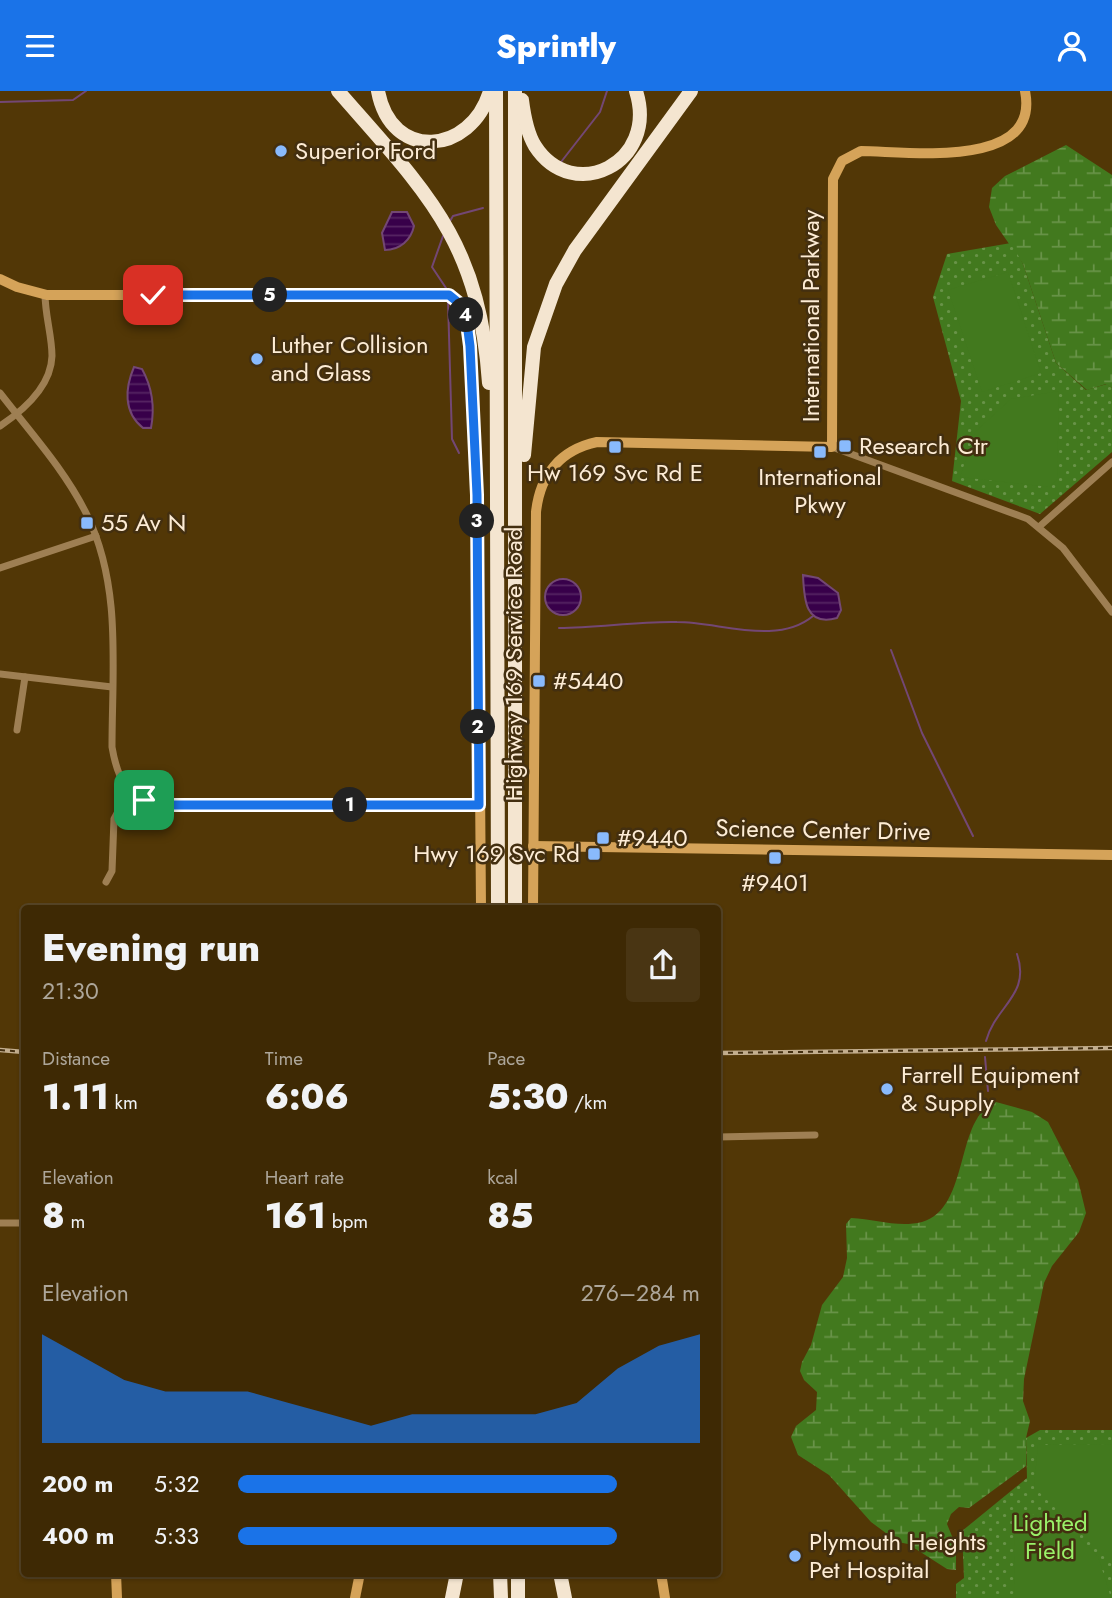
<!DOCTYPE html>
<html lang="en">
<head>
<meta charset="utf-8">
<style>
	:root { --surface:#3e2904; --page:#493513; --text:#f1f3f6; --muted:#ada69a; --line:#574526; --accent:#1a73e8 }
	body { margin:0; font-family:Jost,sans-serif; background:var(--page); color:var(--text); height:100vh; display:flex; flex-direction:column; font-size:26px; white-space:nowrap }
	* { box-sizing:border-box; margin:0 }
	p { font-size:23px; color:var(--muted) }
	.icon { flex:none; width:38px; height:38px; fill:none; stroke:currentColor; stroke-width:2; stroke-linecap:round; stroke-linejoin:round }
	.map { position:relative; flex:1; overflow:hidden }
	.side { position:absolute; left:21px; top:814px; width:700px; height:672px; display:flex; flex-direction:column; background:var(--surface); border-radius:7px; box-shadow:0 2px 5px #0004,0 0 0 2px var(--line) }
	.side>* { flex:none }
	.pin { position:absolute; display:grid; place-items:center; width:60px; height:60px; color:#fff; margin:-30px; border-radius:14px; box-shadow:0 4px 10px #0006 }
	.km { position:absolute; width:35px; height:35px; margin:-18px; border-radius:50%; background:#222; color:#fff; font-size:19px; line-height:35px; text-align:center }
	.round { display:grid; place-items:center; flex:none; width:74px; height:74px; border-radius:7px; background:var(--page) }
	.overview { display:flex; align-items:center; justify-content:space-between; height:119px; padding:0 21px }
	h1 { font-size:38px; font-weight:800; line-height:52px }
	.figures { display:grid; grid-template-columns:repeat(3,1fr); gap:10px; height:119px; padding:7px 21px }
	.figures div { display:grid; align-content:center }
	.figures b { font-size:35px; font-weight:800 }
	.figures small { font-size:19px; font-weight:400 }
	.figures p { font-size:19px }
	.chart { height:196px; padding:14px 21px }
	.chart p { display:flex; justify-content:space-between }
	.chart svg { width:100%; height:126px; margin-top:7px; fill:var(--accent); opacity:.7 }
	ul { padding:0 21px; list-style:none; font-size:23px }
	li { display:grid; grid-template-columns:112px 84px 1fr; align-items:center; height:52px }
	li i { height:18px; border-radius:9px; background:var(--accent) }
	header { display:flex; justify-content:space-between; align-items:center; height:91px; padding:0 21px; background:var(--accent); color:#fff; font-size:32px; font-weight:800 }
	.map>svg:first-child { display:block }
</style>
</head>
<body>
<header><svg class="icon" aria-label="menu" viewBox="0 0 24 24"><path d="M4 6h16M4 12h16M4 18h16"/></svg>Sprintly<svg class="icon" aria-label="person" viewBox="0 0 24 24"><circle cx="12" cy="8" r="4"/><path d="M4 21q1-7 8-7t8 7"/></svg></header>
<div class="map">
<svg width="1112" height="1507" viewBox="0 0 1112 1507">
	<defs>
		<pattern id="wetland-marsh" width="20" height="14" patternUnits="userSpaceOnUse" patternTransform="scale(1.75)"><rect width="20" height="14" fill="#42791e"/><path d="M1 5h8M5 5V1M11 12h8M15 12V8" fill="none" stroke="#689348"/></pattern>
		<pattern id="park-dots" width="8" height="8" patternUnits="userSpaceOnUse" patternTransform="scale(1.75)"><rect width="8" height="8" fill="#42791e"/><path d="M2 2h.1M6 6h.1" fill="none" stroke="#689348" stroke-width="1.8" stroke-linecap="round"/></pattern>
		<pattern id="water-rules" width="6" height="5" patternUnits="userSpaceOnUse" patternTransform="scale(1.75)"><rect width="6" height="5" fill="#38004a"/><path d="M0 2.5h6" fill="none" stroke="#562563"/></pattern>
	</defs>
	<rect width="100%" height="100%" fill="#523706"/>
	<!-- wetland -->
	<g fill="url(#wetland-marsh)">
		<path d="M1066 54 1112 84V297L1106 293 1087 299 1056 272 1023 173 996 134 989 116 992 97 1005 85Z"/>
		<path d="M996 1011 1032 1021 1048 1031 1078 1089 1086 1122 1079 1141 1052 1175 1044 1192 1024 1288 1023 1310 1030 1330 1026 1347V1375L969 1417 959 1416 951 1423 947 1433 956 1455V1479L947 1478 908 1453 898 1451 871 1431 829 1384 798 1364 791 1346 796 1335 816 1319 817 1301 804 1289 800 1280 802 1271 811 1254 822 1214 843 1186 847 1167 846 1133 851 1127C875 1128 898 1137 922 1131 971 1117 954 1026 996 1011Z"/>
	</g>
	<!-- park -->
	<g fill="url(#park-dots)">
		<path d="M1011 152 1023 173 1056 272 1086 299 1107 293 1112 297V361L1040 423 952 390 961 310 933 206 947 163Z"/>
		<path d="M1040 1339H1112V1507H956V1493L964 1487 962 1440 1027 1387 1026 1347Z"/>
	</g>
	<!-- pitch -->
	<g fill="#42791e">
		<path d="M1008 181 1041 282 982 301 948 199Z"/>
		<path d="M1059 300 1057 388 1050 396 960 386 975 341 1011 308Z"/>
		<path d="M1112 1353V1473L1034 1396 1038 1354Z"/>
		<path d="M1015 1419 1058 1429 1098 1465 1111 1507H1014Z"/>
	</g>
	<!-- water -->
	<g fill="url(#water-rules)" stroke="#734774" stroke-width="2">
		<path d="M392 121H407L414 135C411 149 400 159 385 159L382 142Z"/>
		<path d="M134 276 142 278C152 296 155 316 151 337H143C123 321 125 297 134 276Z"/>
		<path d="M803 484 818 487 838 502 841 519 837 527C805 536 804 508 803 484Z"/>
		<circle cx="563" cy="506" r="18"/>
	</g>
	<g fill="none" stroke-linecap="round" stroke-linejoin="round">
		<!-- stream -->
		<g stroke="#734774" stroke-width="2">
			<path d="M0 11 73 9 86 0"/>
			<path d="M561 71 600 21 607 0"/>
			<path d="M450 130 453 125 483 117"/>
			<path d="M443 145 432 176 446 197"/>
			<path d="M448 210 452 348 459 362"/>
			<path d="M559 537C598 537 638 530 677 531 720 531 777 555 813 525"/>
			<path d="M891 559 922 642 973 745"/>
			<path d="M986 950C996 914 1031 904 1017 863"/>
			<path d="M985 966 988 1000"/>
		</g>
		<!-- street -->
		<g stroke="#9e7f53" stroke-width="7">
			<path d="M0 302C30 341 65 379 87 424 122 496 112 578 112 656 118 691 126 703 161 714H479"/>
			<path d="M0 335C24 319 51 296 52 265 52 245 45 224 45 203"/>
			<path d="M832 356 1028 428 1063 457 1112 521"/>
			<path d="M1040 435 1112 371"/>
			<path d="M0 477 96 445"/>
			<path d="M0 583 112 596"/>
			<path d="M17 639 25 586"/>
			<path d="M106 791 112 780 114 728 129 700"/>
			<path d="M718 1046 815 1044"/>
			<path d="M0 1132H24"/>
		</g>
		<!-- secondary -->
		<g stroke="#d5a359" stroke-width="10">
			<path d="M0 188 17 196 47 204H449L465 217 473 301 478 442 481 817"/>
			<path d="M533 755 1112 764"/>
			<path d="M533 817 536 421C540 384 560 359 597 351L832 356 833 88 842 70 861 60C906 60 1041 80 1025 0"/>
			<path d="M116 1482 117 1507"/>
			<path d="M661 1482 665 1507"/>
			<path d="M355 1507 360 1482"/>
		</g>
		<!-- highway -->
		<g stroke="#f4e5d0" stroke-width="14">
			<path d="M338 0C427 102 479 149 489 292"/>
			<path d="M378 0C391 71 471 64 490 0"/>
			<path d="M496 0 498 817"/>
			<path d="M515 0V817"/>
			<path d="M522 9C524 25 527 42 535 55 573 114 659 72 636 0"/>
			<path d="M524 364 534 256 556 193 575 159 691 0"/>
			<path d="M500 1482 501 1507"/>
			<path d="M518 1482V1507"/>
			<path d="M560 1482 565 1507"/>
			<path d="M452 1507 457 1482"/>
		</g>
		<defs>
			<g id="rail">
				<path d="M0 959 24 961"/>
				<path d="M718 962 1112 957"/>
			</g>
		</defs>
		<!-- rail casing -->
		<use href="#rail" stroke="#c3ae8e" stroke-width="4.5"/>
		<!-- rail -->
		<use href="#rail" stroke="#432f10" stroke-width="2" stroke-dasharray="5" stroke-linecap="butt"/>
	</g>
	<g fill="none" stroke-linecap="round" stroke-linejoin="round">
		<defs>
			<path id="route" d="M144 709 161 714H479L477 404 470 255 465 217 449 204H153"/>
		</defs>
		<!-- route casing -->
		<use href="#route" stroke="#fff" stroke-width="14"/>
		<!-- route -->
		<use href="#route" stroke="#1a73e8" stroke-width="9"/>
	</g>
	<!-- markers -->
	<g fill="#89bafc" stroke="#432f10" stroke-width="2.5">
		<circle cx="281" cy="60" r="7"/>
		<circle cx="257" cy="268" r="7"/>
		<rect x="838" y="348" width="14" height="14" rx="3.5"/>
		<rect x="608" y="349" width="14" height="14" rx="3.5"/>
		<rect x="813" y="354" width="14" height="14" rx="3.5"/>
		<rect x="80" y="425" width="14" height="14" rx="3.5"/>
		<rect x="532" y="583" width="14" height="14" rx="3.5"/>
		<rect x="596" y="740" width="14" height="14" rx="3.5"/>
		<rect x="587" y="756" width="14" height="14" rx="3.5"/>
		<rect x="768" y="760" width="14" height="14" rx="3.5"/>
		<circle cx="887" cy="998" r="7"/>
		<circle cx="795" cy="1465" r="7"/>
	</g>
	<g text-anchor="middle" stroke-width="5" stroke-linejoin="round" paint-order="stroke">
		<!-- poi labels -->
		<g font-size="24" fill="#fdecd5" stroke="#432f10" text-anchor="start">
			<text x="295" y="68">Superior Ford</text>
			<text x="271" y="262">Luther Collision<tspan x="271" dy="28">and Glass</tspan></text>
			<text x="859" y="363">Research Ctr</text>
			<text x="615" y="390" text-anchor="middle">Hw 169 Svc Rd E</text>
			<text x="820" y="394" text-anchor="middle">International<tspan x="820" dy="28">Pkwy</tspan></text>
			<text x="101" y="440">55 Av N</text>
			<text x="553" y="598">#5440</text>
			<text x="617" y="755">#9440</text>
			<text x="580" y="771" text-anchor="end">Hwy 169 Svc Rd</text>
			<text x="775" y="800" text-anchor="middle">#9401</text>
			<text x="901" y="992">Farrell Equipment<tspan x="901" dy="28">&amp; Supply</tspan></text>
			<text x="809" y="1459">Plymouth Heights<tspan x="809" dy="28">Pet Hospital</tspan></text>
		</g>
		<!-- street labels -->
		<g font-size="24" fill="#fdecd5" stroke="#432f10">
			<text transform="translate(811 225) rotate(-90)" y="8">International Parkway</text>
			<text transform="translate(514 573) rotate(-90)" y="8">Highway 169 Service Road</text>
			<text transform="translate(823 739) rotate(1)" y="8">Science Center Drive</text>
		</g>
		<!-- park labels -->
		<g font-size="24" fill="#9af169" stroke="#432f10">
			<text x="1050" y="1440">Lighted<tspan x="1050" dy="28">Field</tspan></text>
		</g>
	</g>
</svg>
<div class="pin" style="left:144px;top:709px;background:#1e9e55"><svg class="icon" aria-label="arrive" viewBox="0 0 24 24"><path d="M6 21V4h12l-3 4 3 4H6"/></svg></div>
<div class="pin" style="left:153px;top:204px;background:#d93025"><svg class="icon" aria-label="check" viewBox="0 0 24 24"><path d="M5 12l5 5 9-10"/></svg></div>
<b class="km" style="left:350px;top:714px">1</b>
<b class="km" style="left:478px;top:636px">2</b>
<b class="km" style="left:477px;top:430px">3</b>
<b class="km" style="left:466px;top:224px">4</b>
<b class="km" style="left:270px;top:204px">5</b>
<section class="side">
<div class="overview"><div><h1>Evening run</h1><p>21:30</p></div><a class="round"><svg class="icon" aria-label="share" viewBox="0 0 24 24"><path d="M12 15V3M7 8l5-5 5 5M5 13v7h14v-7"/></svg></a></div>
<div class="figures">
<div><p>Distance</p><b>1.11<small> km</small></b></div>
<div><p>Time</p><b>6:06</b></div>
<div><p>Pace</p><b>5:30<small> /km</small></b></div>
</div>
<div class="figures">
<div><p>Elevation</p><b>8<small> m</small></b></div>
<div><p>Heart rate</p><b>161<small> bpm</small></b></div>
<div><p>kcal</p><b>85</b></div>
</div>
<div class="chart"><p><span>Elevation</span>276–284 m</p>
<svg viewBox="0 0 160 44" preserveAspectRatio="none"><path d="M0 44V6L10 14L20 22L30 26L40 26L50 26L60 30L70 34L80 38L90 34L100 34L110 34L120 34L130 30L140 18L150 10L160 6V44z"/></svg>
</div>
<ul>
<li><b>200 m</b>5:32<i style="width:82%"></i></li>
<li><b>400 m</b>5:33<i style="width:82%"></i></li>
</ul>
</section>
</div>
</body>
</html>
